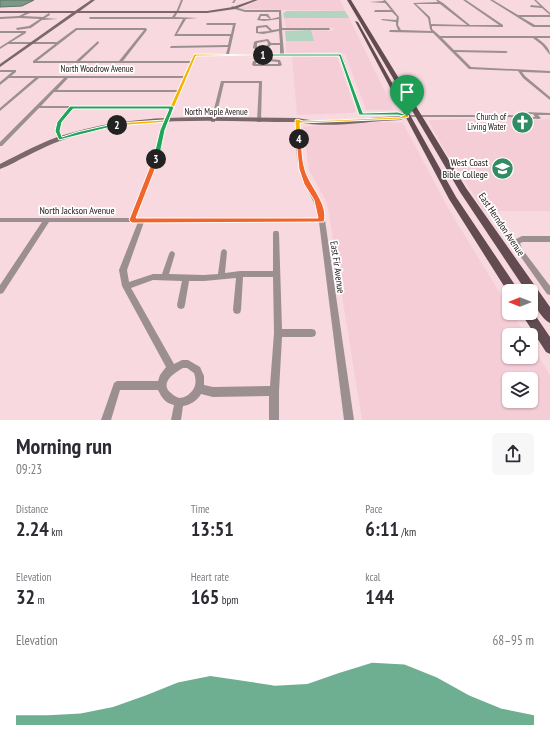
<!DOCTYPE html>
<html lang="en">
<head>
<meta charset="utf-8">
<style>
	:root { --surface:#fff; --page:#f7f7f7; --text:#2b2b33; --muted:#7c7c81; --accent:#318c63 }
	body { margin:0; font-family:"PT Sans Narrow",sans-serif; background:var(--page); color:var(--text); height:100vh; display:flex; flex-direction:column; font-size:15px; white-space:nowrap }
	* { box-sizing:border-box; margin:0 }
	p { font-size:13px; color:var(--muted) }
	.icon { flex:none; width:22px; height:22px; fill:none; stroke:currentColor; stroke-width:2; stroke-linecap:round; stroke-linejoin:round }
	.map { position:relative; height:420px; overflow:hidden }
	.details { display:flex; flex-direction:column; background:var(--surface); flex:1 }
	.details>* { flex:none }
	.needle { width:26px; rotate:270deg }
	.fabs { position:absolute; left:502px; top:284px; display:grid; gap:8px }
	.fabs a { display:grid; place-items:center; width:36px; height:36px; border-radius:6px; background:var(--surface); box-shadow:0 1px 3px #0004; font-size:20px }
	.pin { position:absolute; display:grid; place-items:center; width:34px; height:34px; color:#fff; margin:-41px -17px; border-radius:50% 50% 50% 0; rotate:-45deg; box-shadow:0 0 4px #0007 }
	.pin .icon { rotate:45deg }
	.km { position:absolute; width:20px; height:20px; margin:-10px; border-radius:50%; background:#222; color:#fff; font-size:11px; line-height:20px; text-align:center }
	.round { display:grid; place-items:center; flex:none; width:42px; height:42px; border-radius:6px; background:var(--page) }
	.head { display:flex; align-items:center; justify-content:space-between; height:68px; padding:0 16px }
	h1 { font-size:22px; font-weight:700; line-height:30px }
	.metrics { display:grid; grid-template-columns:repeat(3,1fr); gap:6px; height:68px; padding:4px 16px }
	.metrics div { display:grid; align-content:center }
	.metrics b { font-size:20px; font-weight:700 }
	.metrics small { font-size:11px; font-weight:400 }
	.metrics p { font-size:11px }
	.chart { height:112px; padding:8px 16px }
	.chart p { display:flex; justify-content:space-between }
	.chart svg { width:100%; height:72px; margin-top:4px; fill:var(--accent); opacity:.7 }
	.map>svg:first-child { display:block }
</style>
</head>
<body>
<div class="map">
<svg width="550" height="420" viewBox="0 0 550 420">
	<rect width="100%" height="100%" fill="#f8d9df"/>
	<!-- built -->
	<g fill="#f5cdd6" fill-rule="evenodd">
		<path d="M259 0H340L345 11 239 9Z"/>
		<path d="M284 18H349L394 110H366L345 54 338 52 286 53V41H314L311 30 332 31 335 28H286Z"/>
		<path d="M292 56 337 57 356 111 353 113 297 115Z"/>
		<path d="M513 118 538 120 550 119V211H484L444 149 429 122 430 120Z"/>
		<path d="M376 122 403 123 448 208 509 308V313H512L526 335H509V357H531V344L550 375V420H362L328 208 326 201 309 170 303 127ZM509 379H531V401H509Z"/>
	</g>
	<!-- green -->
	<g fill="#b3d4c1">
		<path d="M286 11H345L349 18H284L283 14Z"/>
		<path d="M311 30 314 41H286L285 31Z"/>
	</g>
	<!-- water -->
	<path fill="#7a9a88" stroke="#5f7266" d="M0 0H34L22 6 0 7Z"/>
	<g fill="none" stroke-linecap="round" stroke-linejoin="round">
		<!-- street -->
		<g fill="#9c8f92" fill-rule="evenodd">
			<path d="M181 0H183L179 10 175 17 198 18 186 19 177 34H231L233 25H207L206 24 207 23H236L229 54H280V45H271L267 49H255L253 48 254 42 256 41 268 39 271 43H280L279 31 263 34 256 33V27L257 26 267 25 272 30 279 29V19L264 21 257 20 260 14H268L271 19 279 17V12H245L231 8 232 6 245 10H281L282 28H329L330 29 329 30H282L284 54H340L342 55 363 114V115L359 114 339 56H270V59L280 60 282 65 280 66H254L252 65 253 61 266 59 267 56H196L164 130 161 154 136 218H318C316 201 307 192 302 177 295 159 296 139 295 120L297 119H299L302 156 305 169 308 180 321 205 325 220 354 420H344L319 222H144L127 270 129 282 153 274H162L169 254 170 252 172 251 174 252 175 254 169 274 204 275 218 274 221 252 222 250 224 249 226 250 227 252 225 273 240 271H273V233L274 231H278L279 233 282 329H312L315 330 316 333 315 336 312 337H282L279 391V420H269V396L213 397 201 394C197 401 190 405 183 406L181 420H171L174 405C165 403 162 398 158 390H120L111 420H101L114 383 117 381H158L160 375 166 367 122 286 119 270 138 222H49L3 293 0 294V285L42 222H0V218H130L155 154 160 130 169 108H73C64 118 56 125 63 139L61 140H59C51 126 59 119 69 108H39L2 146H0V142L64 78H39L0 111V108L35 78H9L0 85V82L12 72H0V70H16V72L11 76H184L190 63H33V61L55 44H8L0 49V47L22 33H0V31H26V33L11 42H57L76 28H146L147 30 123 61H191L193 55 195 54H226L228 47 170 48 171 46 228 45 230 36H174L183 19H90L89 18 90 17H172L177 10ZM261 16H266L270 19H260ZM266 27 270 31 258 32V28ZM77 30H144L119 61H80L99 43 98 41 76 61H37ZM267 41 268 44 266 47H257V43ZM268 61 278 62V64H256V63ZM68 78H183L178 90H57ZM54 92H177L171 106H41ZM243 277H273L274 333 270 386 213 387 204 385V376L200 367 188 360H182L174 364 131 288 153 280 182 281 177 305 178 308 181 309 184 308 185 305 189 281H204L236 278 233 310 234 313 237 314 240 313 241 310ZM183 368H187L194 373C197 382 196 389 188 395 185 397 182 398 179 398 176 397 173 395 171 393 159 383 174 373 183 368Z"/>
			<path d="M234 0H236L234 3H232Z"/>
			<path d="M383 0H385L387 2 399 17 398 25 401 30 431 31 430 29 428 18 413 3 438 2 436 0H438L443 3 470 25H499L463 0H466L503 25V27L432 26V29L440 36H550V38H537C542 42 550 47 550 55L542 45 533 38H442L454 50 506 51 508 52 506 53 456 52 471 67 550 71V73L522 72 525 76 550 97V100L523 78 518 71 469 69 433 33 389 32 390 30H398L396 25V22L381 20 382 19 396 20 397 17 392 12H374L375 10H391L385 3 369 2 384 1ZM416 4H440L467 25 431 24 430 17Z"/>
			<path d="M490 0H493L518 15H550V17H521L535 25H550V27H533Z"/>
			<path d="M534 0H536L550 13V15L542 8 530 7 531 5 540 6Z"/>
			<path d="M29 11 30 13 23 16 43 17 49 13 50 15 45 18 58 19 42 20 31 28 17 30 16 28 29 26 40 19 20 18 0 19V17L19 16Z"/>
			<path d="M221 81H262L261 122H257V121L259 83H224L215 121V122H211V121Z"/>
			<path d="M524 112 550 113V115H538L541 118 539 119 506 117H407L405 116 407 115H506L527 116 524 113ZM530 114H533L535 117H532Z"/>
			<path d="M522 236H550V242H523L520 243 522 249 550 286V295L547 294 516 250 513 242 514 240Z"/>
		</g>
		<!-- secondary -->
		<g fill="#7a686c" fill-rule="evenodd">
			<path d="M91 0H95L80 11H207L233 7 253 0H258L235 9 207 13H77L0 67V64L72 13H0V11H75Z"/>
			<path d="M407 114 410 116 409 117 400 120C366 121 330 129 297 122 225 122 149 115 78 135 60 140 44 147 27 156 18 160 9 166 0 169V164C22 153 43 141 67 134 141 111 221 118 297 118 330 125 366 117 400 116Z"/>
		</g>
		<!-- primary -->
		<g fill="#624c51" fill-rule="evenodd">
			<path d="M347 0H351L466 188 550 307V323C541 319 531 300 531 291H526L460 192Z"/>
			<path d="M355 21 358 22 456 197 519 291H509V294L449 199Z"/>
			<path d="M531 309 550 337V354L546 352 521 313H531Z"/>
		</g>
	</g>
	<!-- split-1 -->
	<path fill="#22a559" stroke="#fff" d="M262 54H341L363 113 398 112 409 116 407 117 398 115H359L339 56H263Z"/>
	<!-- split-2 -->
	<path fill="#f5b400" stroke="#fff" d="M194 54 265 55 196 56 168 122 115 126 117 123 164 120Z"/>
	<!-- split-3 -->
	<path fill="#22a559" stroke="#fff" d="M70 106H172L174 107 165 130 159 159 156 161 153 159 160 130 169 109H73L62 122 60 131 62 137 77 132 117 123 119 125 59 140 55 131 57 122Z"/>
	<!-- split-4 -->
	<path fill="#f0652b" stroke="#fff" d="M299 137 301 139C302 149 302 161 305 170 310 187 329 204 324 222L132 223 129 220 153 159 156 158 159 159 136 218H318L314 200 304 184 299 169 296 139Z"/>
	<!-- split-5 -->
	<path fill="#f5b400" stroke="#fff" d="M407 114 409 117 400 119 300 123 301 139 299 141 296 139 295 120 297 119 303 121 336 120 400 117Z"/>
	<!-- icons -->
	<defs>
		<symbol id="church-disc" viewBox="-11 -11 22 22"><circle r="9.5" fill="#318c63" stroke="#fff"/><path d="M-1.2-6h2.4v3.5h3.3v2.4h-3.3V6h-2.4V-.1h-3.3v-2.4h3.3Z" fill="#fff"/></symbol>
		<symbol id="school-disc" viewBox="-11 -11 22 22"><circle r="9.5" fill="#318c63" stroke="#fff"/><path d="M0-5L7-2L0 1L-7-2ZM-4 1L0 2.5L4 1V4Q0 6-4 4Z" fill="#fff"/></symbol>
	</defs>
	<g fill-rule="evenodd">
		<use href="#church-disc" x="510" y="110" width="25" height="25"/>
		<use href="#school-disc" x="490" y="156" width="25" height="25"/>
	</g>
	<g text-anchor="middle" stroke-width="3.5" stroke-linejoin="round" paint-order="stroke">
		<!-- far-street labels -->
		<g font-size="9" fill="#1f1517" stroke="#fff">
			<text x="97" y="72">North Woodrow Avenue</text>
			<text x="216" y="115">North Maple Avenue</text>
		</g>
		<!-- far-poi labels -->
		<g font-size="9" fill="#1f1517" stroke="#fff" text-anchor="end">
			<text x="506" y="120">Church of<tspan x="506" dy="10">Living Water</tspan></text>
		</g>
		<!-- poi labels -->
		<g font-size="10" fill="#1f1517" stroke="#fff" text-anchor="end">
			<text x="488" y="166">West Coast<tspan x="488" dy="12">Bible College</tspan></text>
		</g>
		<!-- street labels -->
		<g font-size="10" fill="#1f1517" stroke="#fff">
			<text x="77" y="214">North Jackson Avenue</text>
			<text transform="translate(502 224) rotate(56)" y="4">East Herndon Avenue</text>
			<text transform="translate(338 267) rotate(82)" y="4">East Fir Avenue</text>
		</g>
	</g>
</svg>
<div class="fabs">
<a><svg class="needle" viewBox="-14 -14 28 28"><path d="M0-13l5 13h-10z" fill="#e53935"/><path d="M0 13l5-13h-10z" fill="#7c7c81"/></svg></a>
<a><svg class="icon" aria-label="locate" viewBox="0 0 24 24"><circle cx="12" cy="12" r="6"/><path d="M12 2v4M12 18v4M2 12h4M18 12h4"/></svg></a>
<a><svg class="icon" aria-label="layers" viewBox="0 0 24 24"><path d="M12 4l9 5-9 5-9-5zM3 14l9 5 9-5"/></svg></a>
</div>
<div class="pin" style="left:407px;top:116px;background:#1e9e55"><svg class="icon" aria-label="arrive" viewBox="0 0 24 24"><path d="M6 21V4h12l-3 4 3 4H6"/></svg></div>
<b class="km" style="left:263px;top:55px">1</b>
<b class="km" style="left:117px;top:125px">2</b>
<b class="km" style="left:156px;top:159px">3</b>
<b class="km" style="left:299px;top:139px">4</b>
</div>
<section class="details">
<div class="head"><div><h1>Morning run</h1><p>09:23</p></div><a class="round"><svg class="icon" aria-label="share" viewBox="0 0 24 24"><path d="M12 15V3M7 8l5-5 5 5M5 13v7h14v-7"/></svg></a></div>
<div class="metrics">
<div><p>Distance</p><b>2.24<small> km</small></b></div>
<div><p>Time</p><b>13:51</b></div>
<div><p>Pace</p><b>6:11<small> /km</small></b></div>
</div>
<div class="metrics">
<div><p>Elevation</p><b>32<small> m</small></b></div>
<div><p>Heart rate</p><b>165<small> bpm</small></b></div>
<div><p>kcal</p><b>144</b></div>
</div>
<div class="chart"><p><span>Elevation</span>68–95 m</p>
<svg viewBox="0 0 160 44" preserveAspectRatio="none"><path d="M0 44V38L10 38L20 37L30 33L40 26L50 18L60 14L70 17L80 20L90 19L100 12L110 6L120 7L130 15L140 26L150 34L160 38V44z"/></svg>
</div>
</section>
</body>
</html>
